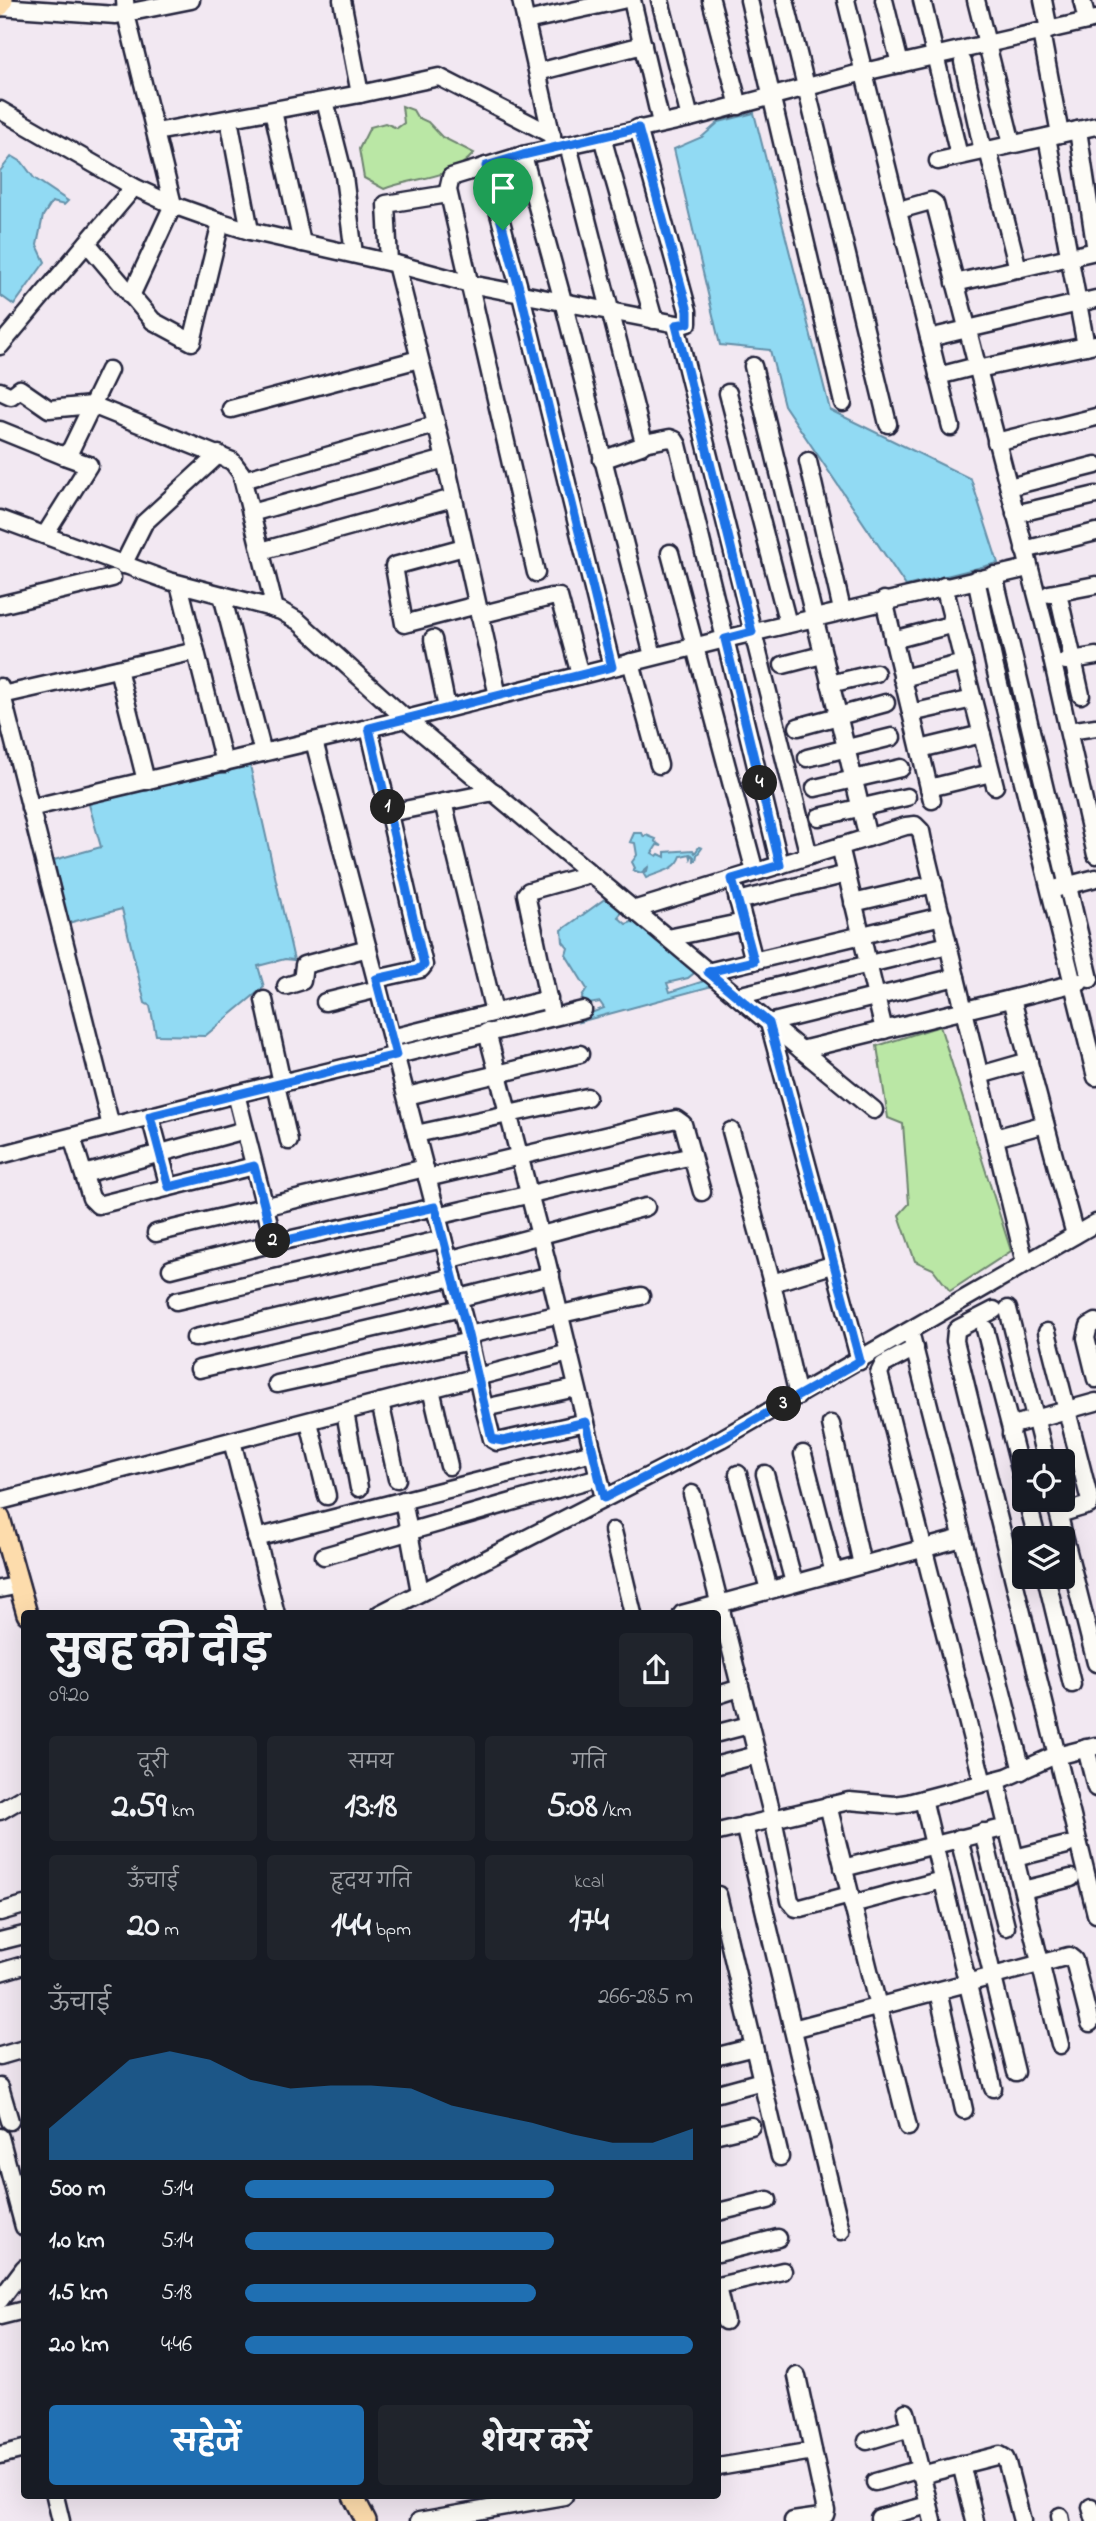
<!DOCTYPE html>
<html lang="hi">
<head>
<meta charset="utf-8">
<style>
	:root { --surface:#171b24; --page:#20242c; --text:#f1f3f6; --muted:#9ea1a6; --accent:#1f6fb2 }
	body { margin:0; font-family:"Indie Flower","Playpen Sans Deva",sans-serif; background:var(--page); color:var(--text); height:100vh; display:flex; flex-direction:column; font-size:26px; white-space:nowrap }
	* { box-sizing:border-box; margin:0 }
	p { font-size:23px; color:var(--muted) }
	.icon { flex:none; width:38px; height:38px; fill:none; stroke:currentColor; stroke-width:2; stroke-linecap:round; stroke-linejoin:round }
	.map { position:relative; flex:1; overflow:hidden }
	.sheet { position:absolute; left:21px; top:1610px; width:700px; height:889px; display:flex; flex-direction:column; background:var(--surface); border-radius:7px; box-shadow:0 7px 28px #0002 }
	.sheet>* { flex:none }
	.fabs { position:absolute; left:1012px; top:1449px; display:grid; gap:14px }
	.fabs a { display:grid; place-items:center; width:63px; height:63px; border-radius:7px; background:var(--surface); box-shadow:0 7px 28px #0002; font-size:35px }
	.pin { position:absolute; display:grid; place-items:center; width:60px; height:60px; color:#fff; margin:-72px -30px; border-radius:50% 50% 50% 0; rotate:-45deg; box-shadow:0 0 7px #0007 }
	.pin .icon { rotate:45deg }
	.km { position:absolute; width:35px; height:35px; margin:-18px; border-radius:50%; background:#222; color:#fff; font-size:19px; line-height:35px; text-align:center }
	.round { display:grid; place-items:center; flex:none; width:74px; height:74px; border-radius:7px; background:var(--page) }
	.headline { display:flex; align-items:center; justify-content:space-between; height:119px; padding:0 28px }
	h1 { font-size:38px; font-weight:700; line-height:52px }
	.metrics { display:grid; grid-template-columns:repeat(3,1fr); gap:10px; height:119px; padding:7px 28px }
	.metrics div { display:grid; align-content:center; border-radius:7px; background:var(--page); text-align:center }
	.metrics b { font-size:35px; font-weight:700 }
	.metrics small { font-size:19px; font-weight:400 }
	.metrics p { font-size:19px }
	.chart { height:196px; padding:14px 28px }
	.chart p { display:flex; justify-content:space-between }
	.chart svg { width:100%; height:126px; margin-top:7px; fill:var(--accent); opacity:.7 }
	.primary-button { display:flex; gap:14px; margin-top:auto; padding:14px 28px }
	.primary-button a { flex:1; height:80px; border-radius:7px; background:var(--accent); color:#fff; font-size:28px; font-weight:700; line-height:80px; text-align:center }
	.primary-button a+a { background:var(--page); color:var(--text) }
	ul { padding:0 28px; list-style:none; font-size:23px }
	li { display:grid; grid-template-columns:112px 84px 1fr; align-items:center; height:52px }
	li i { height:18px; border-radius:9px; background:var(--accent) }
	.map>svg:first-child { display:block }
</style>
</head>
<body>
<div class="map">
<svg width="1096" height="2521" viewBox="0 0 1096 2521">
	<rect width="100%" height="100%" fill="#f2e8f2"/>
	<filter id="ink" filterUnits="userSpaceOnUse"><feTurbulence type="fractalNoise" baseFrequency=".0143" numOctaves="2"/><feDisplacementMap in="SourceGraphic" scale="14" xChannelSelector="R" yChannelSelector="G"/><feConvolveMatrix kernelMatrix="1 2 1 2 8 2 1 2 1" color-interpolation-filters="sRGB"/></filter>
	<g filter="url(#ink)">
		<!-- green -->
		<g fill="#bae7a5" stroke="#6e8470" stroke-width="2">
			<path d="M402 106 413 110 417 117 428 122 442 137 474 153C452 180 414 177 384 189L364 178 359 149 370 127 385 123 397 128 404 123Z"/>
			<path d="M940 1026 1011 1251 950 1291 933 1269 915 1261 899 1215 909 1204 903 1124 888 1118 877 1046Z"/>
		</g>
		<!-- water -->
		<g fill="#91daf3" stroke="#6590a9" stroke-width="2">
			<path d="M754 113 830 410 971 479 998 563 906 586 784 405 770 350 720 345 674 149 702 137 719 122Z"/>
			<path d="M12 156 22 162 34 178 68 201 64 205 52 202 43 216 37 245 45 262 14 305 0 295V171Z"/>
			<path d="M249 761 294 960 285 959 258 966 264 987 205 1036 156 1035 150 1006 145 1003 122 909 68 923 54 860 101 847 88 801Z"/>
			<path d="M634 833H642L644 837 646 835 656 839 655 841 662 846 657 845 652 853 657 856 659 854 665 857V852L693 850 695 853 699 847 702 848 697 855 696 860 694 861V857L692 855 691 858 690 854 681 856C676 871 661 871 646 878L643 873 647 871 648 867 641 873 633 870 635 868 632 862 637 855 635 843 630 842Z"/>
			<path d="M606 898 624 910 618 917 626 924 632 922 634 918 698 970 688 978 667 983 670 992 707 980 716 985 579 1022 583 1016 604 1008 600 1002 583 1005 582 997 587 989 566 955 568 948 563 942 562 930Z"/>
		</g>
		<g fill="none" stroke-linecap="round" stroke-linejoin="round">
			<defs>
				<g id="minor">
					<path d="M125 0 126 14 173 205 131 296"/>
					<path d="M521 0 553 142"/>
					<path d="M632 0 661 123"/>
					<path d="M660 0 690 118"/>
					<path d="M711 0 739 106"/>
					<path d="M749 0 843 403"/>
					<path d="M785 0 888 424"/>
					<path d="M846 0 951 427"/>
					<path d="M884 0 900 64"/>
					<path d="M922 0 959 156"/>
					<path d="M976 0 1012 144"/>
					<path d="M1043 0 1049 30"/>
					<path d="M1082 0 1087 21"/>
					<path d="M0 7 116 15 191 0"/>
					<path d="M526 21 622 0"/>
					<path d="M1041 32 1060 134"/>
					<path d="M963 62 983 151"/>
					<path d="M538 72 643 45"/>
					<path d="M360 94 439 77 552 135"/>
					<path d="M325 101 344 176 354 254"/>
					<path d="M0 110 134 187 173 205 221 222 250 231 396 264 470 284 682 325 688 323V311L638 128"/>
					<path d="M273 111 302 243"/>
					<path d="M229 119 250 231"/>
					<path d="M1078 130 1096 251"/>
					<path d="M156 132 360 94 342 0"/>
					<path d="M602 137 654 320"/>
					<path d="M1047 137 1086 346"/>
					<path d="M568 145 644 443 641 446 602 460"/>
					<path d="M988 150 1018 269"/>
					<path d="M523 155 563 301 653 656"/>
					<path d="M938 161 1096 126"/>
					<path d="M486 166 521 295 612 667"/>
					<path d="M899 210 931 201 935 204 1044 623 1096 855"/>
					<path d="M87 243 153 321 192 342 221 222"/>
					<path d="M389 262 386 204 448 194"/>
					<path d="M396 264 445 459 498 696"/>
					<path d="M955 283 1096 251"/>
					<path d="M676 325 809 856"/>
					<path d="M929 338 1096 299"/>
					<path d="M0 346 134 187"/>
					<path d="M753 366 868 838"/>
					<path d="M978 369 1095 344"/>
					<path d="M938 376 977 366"/>
					<path d="M0 391 11 396 20 389 49 409 92 405 232 461 241 473 275 609"/>
					<path d="M728 393 788 624"/>
					<path d="M231 409 419 359"/>
					<path d="M0 430 64 456 71 449 109 370"/>
					<path d="M996 442 1096 417"/>
					<path d="M644 443 670 438 675 440 678 445 780 865"/>
					<path d="M808 461 842 610"/>
					<path d="M243 480 435 425"/>
					<path d="M1009 487 1096 465"/>
					<path d="M251 513 445 459"/>
					<path d="M1015 514 1096 495"/>
					<path d="M0 519 169 581 268 607 281 611 298 621 406 719 769 1023 860 1361"/>
					<path d="M45 535 89 465 64 456"/>
					<path d="M464 547 394 566 404 624 477 605"/>
					<path d="M1024 550 1096 532"/>
					<path d="M261 551 453 498"/>
					<path d="M670 553 755 872"/>
					<path d="M123 565 144 523 219 454"/>
					<path d="M536 573 448 190 451 177 523 155 690 118 864 72 1096 19"/>
					<path d="M994 575 1090 979"/>
					<path d="M976 579 995 668 1096 1077"/>
					<path d="M179 584 224 763"/>
					<path d="M944 586 995 786"/>
					<path d="M1058 593 1081 695"/>
					<path d="M1049 594 1096 585"/>
					<path d="M222 595 263 753"/>
					<path d="M884 600 932 800"/>
					<path d="M0 605 112 578"/>
					<path d="M479 615 551 597H559L580 675"/>
					<path d="M433 639 447 708"/>
					<path d="M893 640 954 624"/>
					<path d="M1066 661 1096 656"/>
					<path d="M631 662 659 765"/>
					<path d="M783 665 822 655"/>
					<path d="M118 669 146 781"/>
					<path d="M902 678 964 663"/>
					<path d="M830 684 876 673"/>
					<path d="M0 687 111 1126"/>
					<path d="M2 695 196 651"/>
					<path d="M911 713 973 699"/>
					<path d="M798 727 886 703"/>
					<path d="M369 728 424 965 421 969 376 979"/>
					<path d="M1069 731 1096 727"/>
					<path d="M314 741 468 1335 484 1408 576 1388"/>
					<path d="M920 749 982 734"/>
					<path d="M807 758 892 737"/>
					<path d="M815 788 901 768"/>
					<path d="M929 788 991 773"/>
					<path d="M443 802 494 1012"/>
					<path d="M30 808 406 719 725 639 1028 568"/>
					<path d="M389 813 494 792"/>
					<path d="M819 817 907 797"/>
					<path d="M840 846 884 1030"/>
					<path d="M1058 888 1096 878"/>
					<path d="M736 892 754 961"/>
					<path d="M738 901 847 874"/>
					<path d="M853 903 934 884"/>
					<path d="M633 910 906 826 915 825 921 831 923 841 1025 1263"/>
					<path d="M668 938 744 922"/>
					<path d="M707 972 942 916"/>
					<path d="M286 986 302 981 304 965 368 948"/>
					<path d="M737 996 948 945"/>
					<path d="M1012 999 1075 1235"/>
					<path d="M264 1000 282 1083"/>
					<path d="M325 1002 378 989"/>
					<path d="M552 1017 526 894 529 891 590 874"/>
					<path d="M769 1023 956 977"/>
					<path d="M771 1025 874 1110"/>
					<path d="M487 1032 547 1262 604 1498"/>
					<path d="M391 1038 549 999"/>
					<path d="M801 1050 1080 982"/>
					<path d="M980 1075 1029 1061"/>
					<path d="M276 1085 289 1141"/>
					<path d="M236 1094 274 1243"/>
					<path d="M407 1096 580 1054"/>
					<path d="M150 1116 169 1187"/>
					<path d="M731 1131 772 1283 798 1396"/>
					<path d="M416 1134 587 1097"/>
					<path d="M72 1137 91 1198 98 1205 254 1166"/>
					<path d="M995 1138 1045 1124"/>
					<path d="M0 1155 236 1094 583 1010"/>
					<path d="M84 1174 245 1130"/>
					<path d="M427 1178 676 1119 683 1124 702 1192"/>
					<path d="M437 1216 692 1156"/>
					<path d="M156 1233 425 1168"/>
					<path d="M448 1260 646 1207"/>
					<path d="M171 1269 274 1243 435 1207"/>
					<path d="M772 1283 832 1265"/>
					<path d="M459 1298 551 1275"/>
					<path d="M176 1301 443 1239"/>
					<path d="M1008 1309 1046 1461"/>
					<path d="M994 1310 959 1328 956 1331 955 1341 1096 1914"/>
					<path d="M1096 1322 1089 1326 1086 1338 1096 1379"/>
					<path d="M985 1329 1011 1429"/>
					<path d="M1047 1332 1090 1501 1089 1505 1059 1514"/>
					<path d="M468 1335 641 1296"/>
					<path d="M195 1338 453 1277"/>
					<path d="M912 1339 1022 1771"/>
					<path d="M915 1348 883 1365 879 1373 983 1783"/>
					<path d="M199 1369 461 1308"/>
					<path d="M277 1384 470 1341"/>
					<path d="M431 1389 449 1466"/>
					<path d="M380 1402 397 1479"/>
					<path d="M484 1408 492 1439 497 1442 586 1422"/>
					<path d="M345 1412 359 1488"/>
					<path d="M309 1422 327 1496"/>
					<path d="M831 1424 862 1565"/>
					<path d="M232 1441 276 1614"/>
					<path d="M803 1454 834 1573"/>
					<path d="M738 1474 769 1590"/>
					<path d="M765 1474 794 1583"/>
					<path d="M1024 1485 1011 1434 1013 1425 1096 1402"/>
					<path d="M692 1494 773 1818 790 1901 796 1908H801L850 1895"/>
					<path d="M403 1500 420 1592"/>
					<path d="M1027 1500 1037 1538"/>
					<path d="M1055 1500 1096 1663"/>
					<path d="M0 1501 569 1353"/>
					<path d="M613 1531 633 1614"/>
					<path d="M256 1538 593 1452"/>
					<path d="M324 1556 599 1477"/>
					<path d="M1046 1577 1072 1684"/>
					<path d="M0 1589 20 1585"/>
					<path d="M379 1614 721 1439 1096 1223"/>
					<path d="M682 1614 962 1538"/>
					<path d="M718 1695 740 1688"/>
					<path d="M718 1733 749 1725"/>
					<path d="M1086 1748 1096 1788"/>
					<path d="M718 1765 757 1755"/>
					<path d="M996 1780 1060 2045"/>
					<path d="M923 1799 993 2088"/>
					<path d="M828 1805 908 2127"/>
					<path d="M0 1811 24 1797"/>
					<path d="M744 1825 841 2231"/>
					<path d="M718 1832 849 1801 895 1805 908 1803 1007 1777 1049 1758 1096 1746"/>
					<path d="M983 1832 1006 1927"/>
					<path d="M959 1838 1016 2072"/>
					<path d="M1015 1858 1067 1845"/>
					<path d="M843 1868 1007 1827"/>
					<path d="M1023 1890 1071 1878"/>
					<path d="M718 1895 780 2157"/>
					<path d="M852 1904 942 1880"/>
					<path d="M0 1912 24 1905"/>
					<path d="M0 1941 24 1935"/>
					<path d="M0 1972 24 1965"/>
					<path d="M938 1991 964 2110"/>
					<path d="M793 2029 1069 1956 1074 1960 1090 2023"/>
					<path d="M0 2056 24 2049"/>
					<path d="M718 2056 754 2047"/>
					<path d="M0 2087 10 2121"/>
					<path d="M718 2093 762 2081"/>
					<path d="M718 2134 751 2126"/>
					<path d="M0 2137 24 2227"/>
					<path d="M718 2212 768 2200"/>
					<path d="M718 2253 778 2238"/>
					<path d="M718 2286 783 2271"/>
					<path d="M718 2291 725 2321"/>
					<path d="M0 2300 24 2268"/>
					<path d="M0 2316 24 2310"/>
					<path d="M906 2412 933 2521"/>
					<path d="M867 2441 910 2428"/>
					<path d="M0 2455 24 2449"/>
					<path d="M961 2464 975 2521"/>
					<path d="M718 2467 813 2451"/>
					<path d="M921 2475 1000 2455 1005 2458 1007 2463 1022 2521"/>
					<path d="M875 2482 920 2469"/>
					<path d="M55 2496 61 2521"/>
					<path d="M1091 2507 1095 2521"/>
					<path d="M1060 2516 1061 2521"/>
					<path d="M879 2518 929 2505"/>
					<path d="M419 2521 564 2496"/>
					<path d="M793 2521 821 2517 825 2515 826 2511 797 2376"/>
				</g>
				<g id="major">
					<path d="M0 6 3 0"/>
					<path d="M0 1518 27 1614"/>
					<path d="M353 2496 366 2521"/>
				</g>
			</defs>
			<!-- minor casing -->
			<use href="#minor" stroke="#22223b" stroke-width="21"/>
			<!-- major casing -->
			<use href="#major" stroke="#22223b" stroke-width="24"/>
			<!-- minor -->
			<use href="#minor" stroke="#fdfcf7" stroke-width="16"/>
			<!-- major -->
			<use href="#major" stroke="#fddcac" stroke-width="19"/>
		</g>
	</g>
	<g fill="none" stroke-linecap="round" stroke-linejoin="round" filter="url(#ink)">
		<defs>
			<path id="route" d="M638 128 688 311V323L676 325 752 632 725 639 780 865 732 879 754 961 708 972 769 1023 860 1361 721 1439 604 1498 586 1422 503 1441 492 1439 468 1335 435 1207 274 1243 254 1166 169 1187 150 1116 396 1055 376 979 417 970 424 965 369 728 612 667 521 295 486 166 523 155Z"/>
		</defs>
		<!-- route casing -->
		<use href="#route" stroke="#fff" stroke-width="14"/>
		<!-- route -->
		<use href="#route" stroke="#1a73e8" stroke-width="9"/>
	</g>
</svg>
<div class="fabs">
<a><svg class="icon" aria-label="locate" viewBox="0 0 24 24"><circle cx="12" cy="12" r="6"/><path d="M12 2v4M12 18v4M2 12h4M18 12h4"/></svg></a>
<a><svg class="icon" aria-label="layers" viewBox="0 0 24 24"><path d="M12 4l9 5-9 5-9-5zM3 14l9 5 9-5"/></svg></a>
</div>
<div class="pin" style="left:503px;top:230px;background:#1e9e55"><svg class="icon" aria-label="arrive" viewBox="0 0 24 24"><path d="M6 21V4h12l-3 4 3 4H6"/></svg></div>
<b class="km" style="left:388px;top:807px">1</b>
<b class="km" style="left:273px;top:1241px">2</b>
<b class="km" style="left:784px;top:1404px">3</b>
<b class="km" style="left:760px;top:783px">4</b>
<section class="sheet">
<div class="headline"><div><h1>सुबह की दौड़</h1><p>09:20</p></div><a class="round"><svg class="icon" aria-label="share" viewBox="0 0 24 24"><path d="M12 15V3M7 8l5-5 5 5M5 13v7h14v-7"/></svg></a></div>
<div class="metrics">
<div><p>दूरी</p><b>2.59<small> km</small></b></div>
<div><p>समय</p><b>13:18</b></div>
<div><p>गति</p><b>5:08<small> /km</small></b></div>
</div>
<div class="metrics">
<div><p>ऊँचाई</p><b>20<small> m</small></b></div>
<div><p>हृदय गति</p><b>144<small> bpm</small></b></div>
<div><p>kcal</p><b>174</b></div>
</div>
<div class="chart"><p><span>ऊँचाई</span>266–285 m</p>
<svg viewBox="0 0 160 44" preserveAspectRatio="none"><path d="M0 44V33L10 21L20 9L30 6L40 9L50 16L60 19L70 18L80 18L90 19L100 25L110 28L120 31L130 35L140 38L150 38L160 33V44z"/></svg>
</div>
<ul>
<li><b>500 m</b>5:14<i style="width:69%"></i></li>
<li><b>1.0 km</b>5:14<i style="width:69%"></i></li>
<li><b>1.5 km</b>5:18<i style="width:65%"></i></li>
<li><b>2.0 km</b>4:46<i style="width:100%"></i></li>
</ul>
<div class="primary-button"><a>सहेजें</a><a>शेयर करें</a></div>
</section>
</div>
</body>
</html>
